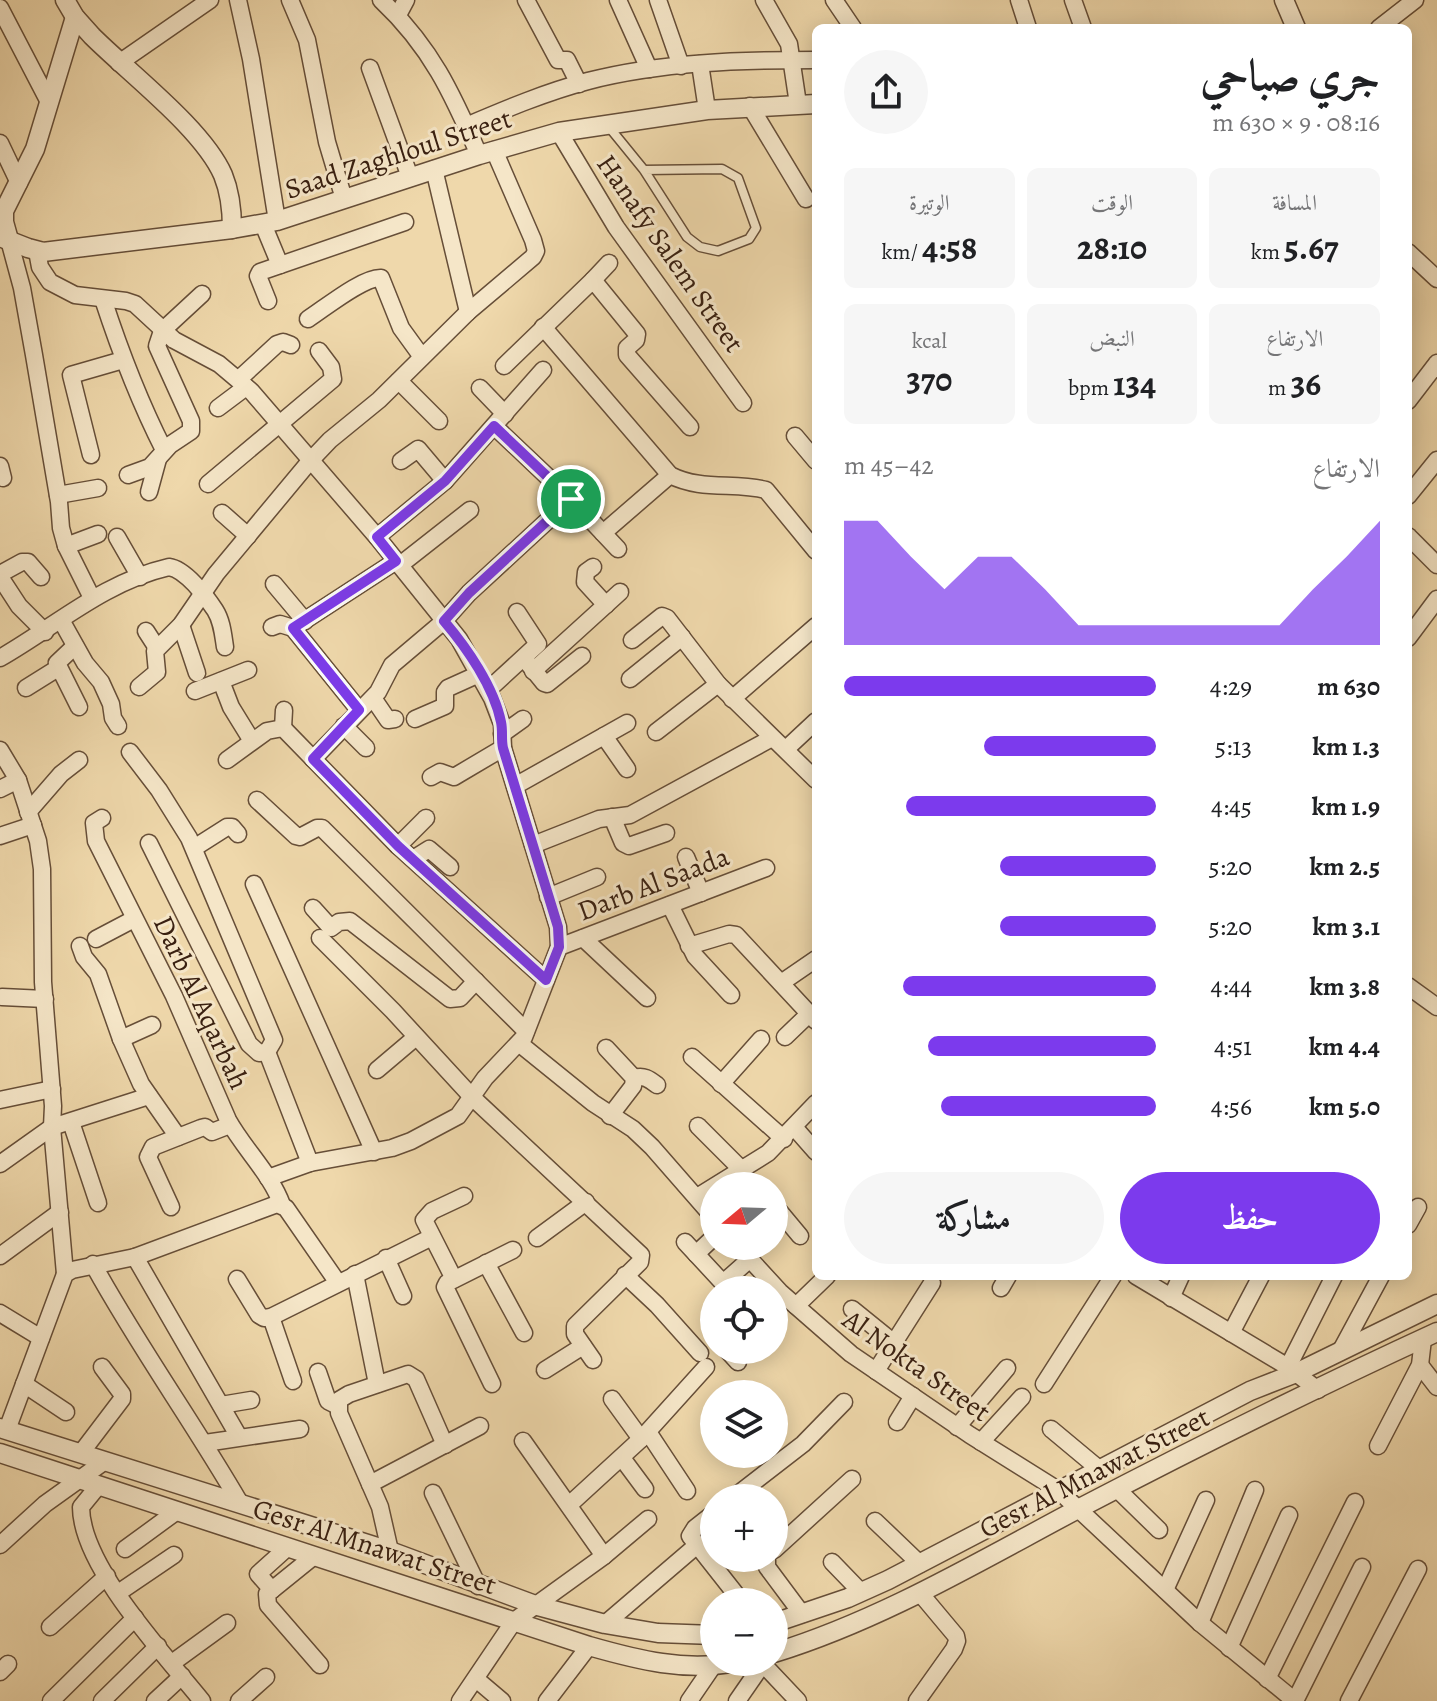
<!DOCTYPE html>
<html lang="ar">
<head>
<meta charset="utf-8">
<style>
	:root { --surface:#fff; --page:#f6f6f6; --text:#202124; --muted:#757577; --accent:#7c3aed }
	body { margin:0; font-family:Alegreya,Amiri,serif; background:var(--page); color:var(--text); direction:rtl; height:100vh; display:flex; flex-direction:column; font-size:30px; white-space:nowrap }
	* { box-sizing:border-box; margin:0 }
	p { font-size:26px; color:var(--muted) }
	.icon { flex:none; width:44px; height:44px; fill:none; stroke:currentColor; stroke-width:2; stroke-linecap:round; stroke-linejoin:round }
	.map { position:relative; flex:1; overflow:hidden; direction:ltr }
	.sheet { position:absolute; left:812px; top:24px; width:600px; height:1256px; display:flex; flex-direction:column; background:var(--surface); border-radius:12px; box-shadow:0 4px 20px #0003; direction:rtl }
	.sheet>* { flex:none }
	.needle { width:52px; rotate:251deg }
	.tools { position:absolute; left:700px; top:1172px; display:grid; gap:16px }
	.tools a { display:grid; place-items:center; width:88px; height:88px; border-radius:50%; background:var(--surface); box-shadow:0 4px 20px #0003; font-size:40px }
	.pin { position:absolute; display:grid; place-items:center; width:68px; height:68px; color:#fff; margin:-34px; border:4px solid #fff; border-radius:50%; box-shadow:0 2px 8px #0007 }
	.round { display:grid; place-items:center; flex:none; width:84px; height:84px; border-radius:42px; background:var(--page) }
	.summary { display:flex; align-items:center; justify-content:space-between; height:136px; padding:0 32px }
	h1 { font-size:44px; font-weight:700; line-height:60px }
	.metrics { display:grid; grid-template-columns:repeat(3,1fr); gap:12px; height:136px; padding:8px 32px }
	.metrics div { display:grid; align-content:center; border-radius:12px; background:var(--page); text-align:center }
	.metrics b { font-size:34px; font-weight:700 }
	.metrics small { font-size:22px; font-weight:400 }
	.metrics p { font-size:22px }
	.chart { height:224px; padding:16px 32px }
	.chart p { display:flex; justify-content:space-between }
	.chart svg { width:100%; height:144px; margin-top:8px; fill:var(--accent); opacity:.7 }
	.action { display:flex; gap:16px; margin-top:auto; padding:16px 32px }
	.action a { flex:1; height:92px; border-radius:48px; background:var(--accent); color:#fff; font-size:32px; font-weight:700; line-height:92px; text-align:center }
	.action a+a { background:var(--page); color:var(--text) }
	ul { padding:0 32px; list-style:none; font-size:26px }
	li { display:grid; grid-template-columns:128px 96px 1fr; align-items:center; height:60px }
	li i { height:20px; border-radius:10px; background:var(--accent) }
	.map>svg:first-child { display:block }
</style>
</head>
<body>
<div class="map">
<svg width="1437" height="1701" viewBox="0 0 1437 1701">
	<rect width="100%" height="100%" fill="#efd8ab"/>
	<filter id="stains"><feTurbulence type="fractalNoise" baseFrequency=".0025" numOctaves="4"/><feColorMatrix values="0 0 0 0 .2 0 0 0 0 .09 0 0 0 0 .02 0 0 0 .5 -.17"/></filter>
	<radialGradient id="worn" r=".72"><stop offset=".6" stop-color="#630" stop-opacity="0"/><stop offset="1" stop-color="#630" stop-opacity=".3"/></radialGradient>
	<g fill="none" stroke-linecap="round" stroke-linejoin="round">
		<defs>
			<path id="service" d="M609 127 644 170 687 237 700 247 718 251 749 239 756 228 738 178 722 169 644 170"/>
			<g id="minor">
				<path d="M238 0 251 59 277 221"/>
				<path d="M290 0 307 40 327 142 344 199"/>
				<path d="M381 0C431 47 452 93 479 155"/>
				<path d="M526 0 558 60H567L579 84"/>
				<path d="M618 0 649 69"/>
				<path d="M658 0 681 66"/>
				<path d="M764 0 789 44 798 104"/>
				<path d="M834 0 853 28"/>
				<path d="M1019 0 1028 28"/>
				<path d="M1073 0 1083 28"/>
				<path d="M0 8 49 102"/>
				<path d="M398 15 406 0"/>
				<path d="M1379 28 1415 0"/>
				<path d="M119 63 210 0"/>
				<path d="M700 64 707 110"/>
				<path d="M370 68 410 177"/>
				<path d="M750 106 806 199"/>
				<path d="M466 126C506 109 546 92 588 81 662 62 740 60 816 60"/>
				<path d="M559 132 616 227 743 403"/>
				<path d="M0 143 19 183"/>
				<path d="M434 169 468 312"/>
				<path d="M263 224 280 265"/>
				<path d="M9 240 22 288 34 355 59 502 61 528 66 546 92 598"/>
				<path d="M37 251 40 267 50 282 75 295 126 301 135 304 174 340 219 364 251 391 377 537 459 639 492 698 502 724 503 748 558 927 559 947 524 1037 485 1078 458 1116 411 1141 392 1148 310 1163 268 1178"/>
				<path d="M1408 252 1437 279"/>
				<path d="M593 280 609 263"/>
				<path d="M103 299C120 351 139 401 164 450"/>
				<path d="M268 301 258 276 260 272 405 222"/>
				<path d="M308 319C325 308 363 277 381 278L401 328 422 357"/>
				<path d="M543 327 670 475C701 491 734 482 766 490L816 551"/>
				<path d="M504 366 593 280 637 334 636 340 627 348V355L690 427"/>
				<path d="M239 379 277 344 283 342 291 345"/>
				<path d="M399 381 439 421"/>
				<path d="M480 388 505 414"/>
				<path d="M1408 401 1437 363"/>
				<path d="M218 408 246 387"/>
				<path d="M494 426 571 499 618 549"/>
				<path d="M795 436 816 461"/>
				<path d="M91 455 71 375 123 360"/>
				<path d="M401 461 418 449 445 481"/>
				<path d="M0 466 3 478"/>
				<path d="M128 475 150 467 170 445 191 431V421L157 346 162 331 202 294"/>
				<path d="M208 484 333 379 331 367 319 351"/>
				<path d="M149 492 158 459"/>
				<path d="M58 495 98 488"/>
				<path d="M1408 496 1437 460"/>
				<path d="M222 513 248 536"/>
				<path d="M603 533 670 475"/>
				<path d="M1408 536 1437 565"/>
				<path d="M117 537 140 577"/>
				<path d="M377 537 445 481 543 370"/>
				<path d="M66 546 98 534"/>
				<path d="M400 565 470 510"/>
				<path d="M593 567 586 572 585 582 606 605"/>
				<path d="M0 574 22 562H28L41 577"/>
				<path d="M0 577 19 606 45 632"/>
				<path d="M274 584 305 621"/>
				<path d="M61 620 85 663 101 682 111 704 113 718 118 726"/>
				<path d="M181 625 197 673"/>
				<path d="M272 627 280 624 293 628 396 561"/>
				<path d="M293 628 359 710"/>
				<path d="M146 631 157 648"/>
				<path d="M1408 638 1437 599"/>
				<path d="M632 640 662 616 667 618 718 684 816 780"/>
				<path d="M75 646 57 663 79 707"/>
				<path d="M0 658C56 626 104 582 169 567 185 569 206 596 215 610 222 621 223 634 225 647"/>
				<path d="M527 662 544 683 547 684 582 656"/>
				<path d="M533 671 620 592"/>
				<path d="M630 679 682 637"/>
				<path d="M221 681 231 707 252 741"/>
				<path d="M139 687 157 672 155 651 181 625 216 574 310 461 330 440 379 400 468 312 533 257 536 251 533 240 494 150"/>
				<path d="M26 688 58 668"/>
				<path d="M488 690 538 644 517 612"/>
				<path d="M195 691 248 670"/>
				<path d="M373 698 388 720 395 719"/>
				<path d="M732 699 816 626"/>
				<path d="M415 719 445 706V692L448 688 479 674"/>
				<path d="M344 726 366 748"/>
				<path d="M283 728 284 710"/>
				<path d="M656 732 718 684"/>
				<path d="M502 734 523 719"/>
				<path d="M604 736 627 769"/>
				<path d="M786 749 816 721"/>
				<path d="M0 750 18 780 38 841 42 869 43 982 53 1106 52 1127 65 1274"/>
				<path d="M130 752 159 790 189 838 274 1040 267 1052"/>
				<path d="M313 759 378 692 392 665 444 621 469 593 571 499"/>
				<path d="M227 760 267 731 283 728 398 846 546 980"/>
				<path d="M431 777 440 772 454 777 459 774 503 748"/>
				<path d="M515 786 627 723"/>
				<path d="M0 789 18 780"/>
				<path d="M257 800 296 836 300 837 317 828H322L526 1031"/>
				<path d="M28 812 61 774 79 760"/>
				<path d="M612 817 623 843 629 846 666 833"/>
				<path d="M102 818 94 823 96 841 174 996 228 1120C244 1149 271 1174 282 1205"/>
				<path d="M0 836 33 825"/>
				<path d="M149 843 249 1044 259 1053 267 1052"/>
				<path d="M533 845 599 819 630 815 772 738"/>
				<path d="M398 846 426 818"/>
				<path d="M194 848 227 827H232L238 834"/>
				<path d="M686 857 701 893"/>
				<path d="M413 859 429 849 450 867"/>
				<path d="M254 884 374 1152"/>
				<path d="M548 897 597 877"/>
				<path d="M670 905 695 956 731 995"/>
				<path d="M313 908 331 928 339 922 350 921 450 999 460 998 476 981"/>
				<path d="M320 938 393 1011 473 1098 641 1255 640 1262 575 1326V1334L593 1360"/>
				<path d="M583 938 647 998"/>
				<path d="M96 939 134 919"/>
				<path d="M80 946 84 957 98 974 121 1039 141 1084 178 1137"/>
				<path d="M689 946 729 934 736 935 816 1021"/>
				<path d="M559 947 766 868"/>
				<path d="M781 983 816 959"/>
				<path d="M1408 986 1437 1007"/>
				<path d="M2 997 45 999"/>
				<path d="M785 1037 809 1014"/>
				<path d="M121 1039 152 1025"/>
				<path d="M520 1044 593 1103 633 1129 652 1147 714 1218"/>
				<path d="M606 1048 634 1078 633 1086 610 1116"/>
				<path d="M267 1052 310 1163"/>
				<path d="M692 1057 784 1139"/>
				<path d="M377 1070 416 1037"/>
				<path d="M634 1078C644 1075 649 1079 657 1085"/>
				<path d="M721 1084 761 1039"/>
				<path d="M0 1100 52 1089"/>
				<path d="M71 1122 98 1203"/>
				<path d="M698 1126 741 1169"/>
				<path d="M794 1127 816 1152"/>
				<path d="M0 1164 52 1127 149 1096"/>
				<path d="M697 1197 768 1153 816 1103"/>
				<path d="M171 1207 148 1157 153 1147 201 1128 205 1127 212 1132 230 1125"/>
				<path d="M774 1214 780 1212 800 1236"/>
				<path d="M1408 1225 1418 1207"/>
				<path d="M537 1238 586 1202"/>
				<path d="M685 1242 723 1283 750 1259"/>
				<path d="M738 1246 780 1292 851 1354 970 1435 1058 1490 1200 1623 1295 1701"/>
				<path d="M696 1254 714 1237"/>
				<path d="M0 1256 60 1212"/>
				<path d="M135 1257 239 1437"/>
				<path d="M386 1258 403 1296"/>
				<path d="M486 1263 524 1333"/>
				<path d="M93 1264C138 1346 193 1422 240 1503"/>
				<path d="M355 1274 377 1384"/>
				<path d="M625 1275 657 1305 700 1353"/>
				<path d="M1136 1276 1288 1367 1318 1390"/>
				<path d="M237 1279 259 1315 264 1318 271 1317 432 1237"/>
				<path d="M454 1279 424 1220 432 1211 464 1196"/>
				<path d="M1001 1288 1008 1276"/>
				<path d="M1171 1298 1181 1276"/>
				<path d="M796 1306 827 1276"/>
				<path d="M852 1309 894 1343"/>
				<path d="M0 1313 41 1338"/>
				<path d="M271 1317 293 1381"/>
				<path d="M1231 1333 1261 1276"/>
				<path d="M727 1350 738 1362"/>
				<path d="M1340 1352 1381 1276"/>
				<path d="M1420 1365 1437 1387"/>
				<path d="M1288 1367 1334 1276"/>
				<path d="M545 1370 583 1346"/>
				<path d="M876 1371 932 1283"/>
				<path d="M318 1372 328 1401 338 1406"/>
				<path d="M24 1384 66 1412"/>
				<path d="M492 1384 445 1287 447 1283 513 1250"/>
				<path d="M1044 1384 1113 1276"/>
				<path d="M612 1399 641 1439"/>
				<path d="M221 1405 251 1400"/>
				<path d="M897 1422 913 1396"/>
				<path d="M957 1427 1007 1368"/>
				<path d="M1051 1429 1099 1469"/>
				<path d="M7 1430 65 1274 72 1270 135 1257 277 1204 286 1208 338 1283"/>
				<path d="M648 1432 687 1491"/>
				<path d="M523 1441 604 1556"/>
				<path d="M981 1442 1022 1397"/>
				<path d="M205 1443 300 1429"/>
				<path d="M1378 1446 1420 1365 1423 1339"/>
				<path d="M81 1453 122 1399V1394L102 1367"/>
				<path d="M622 1458 645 1489"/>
				<path d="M370 1484 480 1426"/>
				<path d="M99 1485 81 1507C81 1566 165 1655 202 1701"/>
				<path d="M1118 1490 1159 1530"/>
				<path d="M433 1493 478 1586"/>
				<path d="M733 1498 803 1444 844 1402"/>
				<path d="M569 1505 641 1439 706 1367"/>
				<path d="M714 1513 695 1528 690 1536 742 1602"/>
				<path d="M875 1521 920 1564"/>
				<path d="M0 1545 45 1504 105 1461"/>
				<path d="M125 1549 177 1511"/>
				<path d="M774 1550 852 1479"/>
				<path d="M390 1551 380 1507 339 1413V1400L349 1394 408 1374 416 1379 445 1445"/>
				<path d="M314 1556 267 1594 268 1605 320 1665"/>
				<path d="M767 1558V1567L802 1614"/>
				<path d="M832 1562 861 1592"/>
				<path d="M272 1590 258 1574 288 1547"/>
				<path d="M1165 1590 1206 1500"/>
				<path d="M118 1593 174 1555"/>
				<path d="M1200 1623 1255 1490"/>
				<path d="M605 1624 696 1546"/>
				<path d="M50 1627 107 1576"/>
				<path d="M1229 1648 1289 1515"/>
				<path d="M172 1663 227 1623"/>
				<path d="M763 1664 798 1701"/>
				<path d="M0 1672 8 1664"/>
				<path d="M476 1679 502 1701"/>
				<path d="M1267 1679 1355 1502"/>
				<path d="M51 1701 135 1618"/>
				<path d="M102 1701 158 1646"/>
				<path d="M155 1701 182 1676"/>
				<path d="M239 1701 266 1677"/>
				<path d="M460 1701 514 1621 604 1556 648 1519"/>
				<path d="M547 1701 589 1646"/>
				<path d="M689 1701 713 1666"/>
				<path d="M737 1701 764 1662"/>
				<path d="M917 1701 954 1649 957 1641 956 1636 920 1593"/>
				<path d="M1295 1701 1362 1567"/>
				<path d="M1349 1701 1418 1569"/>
			</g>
			<g id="tertiary">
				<path d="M65 0 75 17 92 36C129 73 203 129 223 175 230 192 232 211 232 229"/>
				<path d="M1284 0 1296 28"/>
				<path d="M0 237 28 248 43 252 232 229 277 221 479 155 559 132 707 110 816 104"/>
				<path d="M9 240 4 222V211L35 149 75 17"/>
				<path d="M0 1428 390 1551 538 1606 605 1624 658 1633 714 1635"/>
				<path d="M0 1453 589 1646C638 1660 685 1672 736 1662"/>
				<path d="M774 1623 848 1598 888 1580 1250 1391 1296 1373 1437 1304"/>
				<path d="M774 1653C881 1620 978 1562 1076 1510 1195 1448 1315 1388 1437 1332"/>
			</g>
		</defs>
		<!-- service casing -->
		<use href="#service" stroke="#664e38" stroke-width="11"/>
		<!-- minor casing -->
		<use href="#minor" stroke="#664e38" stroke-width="19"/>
		<!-- tertiary casing -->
		<use href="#tertiary" stroke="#664e38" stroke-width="21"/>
		<!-- service -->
		<use href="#service" stroke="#f5e6c8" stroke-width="8"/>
		<!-- minor -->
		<use href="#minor" stroke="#f5e6c8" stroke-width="16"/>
		<!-- tertiary -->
		<use href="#tertiary" stroke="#f5e6c8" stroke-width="18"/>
	</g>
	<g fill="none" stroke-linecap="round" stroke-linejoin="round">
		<defs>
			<path id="route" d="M494 426 571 499 469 593 444 621C467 648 494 687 501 722 503 731 501 739 503 748L558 927 559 947 546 980 398 846 313 759 359 710 293 628 396 561 377 537 445 481Z"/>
		</defs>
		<!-- route casing -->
		<use href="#route" stroke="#fff" stroke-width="16"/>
		<!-- route -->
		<use href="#route" stroke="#7c3aed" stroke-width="10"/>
	</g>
	<g text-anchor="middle" stroke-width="6" stroke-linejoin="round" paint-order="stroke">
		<!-- street labels -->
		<g font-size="28" fill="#392011" stroke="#f5e6c8">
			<text transform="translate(398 153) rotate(-18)" y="10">Saad Zaghloul Street</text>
			<text transform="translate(671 253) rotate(55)" y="10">Hanafy Salem Street</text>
			<text transform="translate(653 883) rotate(-21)" y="10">Darb Al Saada</text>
			<text transform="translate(202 1002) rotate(65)" y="10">Darb Al Aqarbah</text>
			<text transform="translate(917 1365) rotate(35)" y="10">Al Nokta Street</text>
			<text transform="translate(1094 1472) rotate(-27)" y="10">Gesr Al Mnawat Street</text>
			<text transform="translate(375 1546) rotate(18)" y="10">Gesr Al Mnawat Street</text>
		</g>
	</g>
	<rect width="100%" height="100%" filter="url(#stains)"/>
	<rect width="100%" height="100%" fill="url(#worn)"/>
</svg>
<div class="tools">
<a><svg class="needle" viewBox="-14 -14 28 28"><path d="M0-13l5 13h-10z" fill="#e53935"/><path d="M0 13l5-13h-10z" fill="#757577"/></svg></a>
<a><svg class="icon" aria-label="locate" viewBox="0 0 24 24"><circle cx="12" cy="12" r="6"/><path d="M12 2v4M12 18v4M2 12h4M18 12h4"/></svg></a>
<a><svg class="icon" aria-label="layers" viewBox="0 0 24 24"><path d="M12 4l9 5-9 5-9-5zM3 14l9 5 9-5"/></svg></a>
<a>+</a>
<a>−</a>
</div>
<div class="pin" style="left:571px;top:499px;background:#1e9e55"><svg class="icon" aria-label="arrive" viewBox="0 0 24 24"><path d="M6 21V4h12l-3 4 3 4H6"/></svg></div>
<section class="sheet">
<div class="summary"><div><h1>جري صباحي</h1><p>08:16 · 9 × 630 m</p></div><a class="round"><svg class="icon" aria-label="share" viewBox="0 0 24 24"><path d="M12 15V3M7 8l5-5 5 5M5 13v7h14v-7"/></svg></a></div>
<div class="metrics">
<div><p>المسافة</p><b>5.67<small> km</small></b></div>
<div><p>الوقت</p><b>28:10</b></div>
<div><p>الوتيرة</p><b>4:58<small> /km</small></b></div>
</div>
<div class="metrics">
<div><p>الارتفاع</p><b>36<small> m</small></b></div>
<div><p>النبض</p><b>134<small> bpm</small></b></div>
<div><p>kcal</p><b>370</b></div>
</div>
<div class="chart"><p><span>الارتفاع</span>42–45 m</p>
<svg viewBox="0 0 160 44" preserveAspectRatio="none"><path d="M0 44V6L10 6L20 17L30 27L40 17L50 17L60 27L70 38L80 38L90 38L100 38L110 38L120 38L130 38L140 27L150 17L160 6V44z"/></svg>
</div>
<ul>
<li><b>630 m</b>4:29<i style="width:100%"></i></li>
<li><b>1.3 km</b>5:13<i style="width:55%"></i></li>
<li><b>1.9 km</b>4:45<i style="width:80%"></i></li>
<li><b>2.5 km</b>5:20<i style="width:50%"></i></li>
<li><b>3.1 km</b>5:20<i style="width:50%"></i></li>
<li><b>3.8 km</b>4:44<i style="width:81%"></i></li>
<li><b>4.4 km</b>4:51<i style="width:73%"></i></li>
<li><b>5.0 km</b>4:56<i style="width:69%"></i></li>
</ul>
<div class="action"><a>حفظ</a><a>مشاركة</a></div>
</section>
</div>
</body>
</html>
